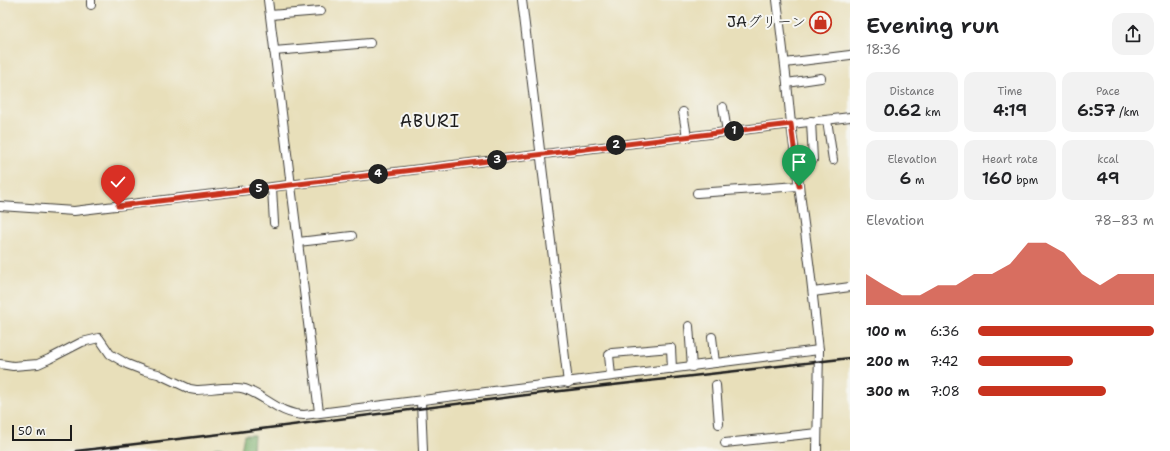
<!DOCTYPE html>
<html lang="en">
<head>
<meta charset="utf-8">
<style>
	:root { --surface:#fff; --page:#f2f2f2; --text:#202124; --muted:#757577; --accent:#c8321e }
	body { margin:0; font-family:"Shantell Sans","Klee One",sans-serif; background:var(--page); color:var(--text); height:100vh; display:flex; flex-direction:column; font-size:15px; white-space:nowrap }
	* { box-sizing:border-box; margin:0 }
	p { font-size:13px; color:var(--muted) }
	.icon { flex:none; width:22px; height:22px; fill:none; stroke:currentColor; stroke-width:2; stroke-linecap:round; stroke-linejoin:round }
	.map { position:relative; flex:1; overflow:hidden }
	.side { display:flex; flex-direction:column; background:var(--surface); width:320px }
	.side>* { flex:none }
	.scale { position:absolute; left:12px; bottom:10px; width:60px; box-sizing:border-box; padding-left:4px; border:2px solid #1c1c1c; border-top:0; font-size:11px; line-height:14px; white-space:nowrap; color:#1c1c1c; -webkit-text-stroke:3px #f6f6f2; paint-order:stroke }
	.pin { position:absolute; display:grid; place-items:center; width:34px; height:34px; color:#fff; margin:-41px -17px; border-radius:50% 50% 50% 0; rotate:-45deg; box-shadow:0 0 4px #0007 }
	.pin .icon { rotate:45deg }
	.km { position:absolute; width:20px; height:20px; margin:-10px; border-radius:50%; background:#222; color:#fff; font-size:11px; line-height:20px; text-align:center }
	.round { display:grid; place-items:center; flex:none; width:42px; height:42px; border-radius:12px; background:var(--page) }
	.summary { display:flex; align-items:center; justify-content:space-between; height:68px; padding:0 16px }
	h1 { font-size:22px; font-weight:600; line-height:30px }
	.stats { display:grid; grid-template-columns:repeat(3,1fr); gap:6px; height:68px; padding:4px 16px }
	.stats div { display:grid; align-content:center; border-radius:10px; background:var(--page); text-align:center }
	.stats b { font-size:17px; font-weight:600 }
	.stats small { font-size:11px; font-weight:400 }
	.stats p { font-size:11px }
	.chart { height:112px; padding:8px 16px }
	.chart p { display:flex; justify-content:space-between }
	.chart svg { width:100%; height:72px; margin-top:4px; fill:var(--accent); opacity:.7 }
	ul { padding:0 16px; list-style:none; font-size:13px }
	li { display:grid; grid-template-columns:64px 48px 1fr; align-items:center; height:30px }
	li i { height:10px; border-radius:5px; background:var(--accent) }
	main { display:flex; flex:1; min-height:0 }
	.map>svg:first-child { display:block }
</style>
</head>
<body>
<main>
<div class="map">
<svg width="850" height="451" viewBox="0 0 850 451">
	<defs>
		<pattern id="forest-crowns" width="20" height="18" patternUnits="userSpaceOnUse"><rect width="20" height="18" fill="#7aad69"/><path d="M2 6a3 3 0 1 1 6 0M12 15a3 3 0 1 1 6 0" fill="none" stroke="#638c56"/></pattern>
	</defs>
	<rect width="100%" height="100%" fill="#f6f6f2"/>
	<filter id="ink" filterUnits="userSpaceOnUse"><feTurbulence type="fractalNoise" baseFrequency=".025" numOctaves="2"/><feDisplacementMap in="SourceGraphic" scale="8" xChannelSelector="R" yChannelSelector="G"/><feConvolveMatrix kernelMatrix="1 2 1 2 8 2 1 2 1" color-interpolation-filters="sRGB"/></filter>
	<filter id="wash" filterUnits="userSpaceOnUse"><feTurbulence type="fractalNoise" baseFrequency=".012" numOctaves="4" result="noise"/><feDisplacementMap in="SourceGraphic" scale="16" xChannelSelector="R" yChannelSelector="G"/><feGaussianBlur stdDeviation="0.9" result="paint"/><feColorMatrix in="noise" values="0 0 0 0 0 0 0 0 0 0 0 0 0 0 0 0 0 1.4 0 .05"/><feComposite in="paint" operator="in"/></filter>
	<g filter="url(#wash)">
		<rect width="100%" height="100%" fill="#e8dfba"/>
		<!-- forest -->
		<g fill="url(#forest-crowns)" stroke="#4b6442">
			<path d="M244 435H254L253 451H241Z"/>
			<path d="M218 446 233 451H210Z"/>
		</g>
	</g>
	<g filter="url(#ink)">
		<g fill="none" stroke-linecap="round" stroke-linejoin="round">
			<defs>
				<g id="street">
					<path d="M268 0 319 412"/>
					<path d="M522 0 568 383"/>
					<path d="M777 0 787 83 791 124 810 270 819 350 817 451"/>
					<path d="M91 5V0"/>
					<path d="M270 15 321 11"/>
					<path d="M274 51 370 43"/>
					<path d="M785 63 850 55"/>
					<path d="M787 83 821 78"/>
					<path d="M723 107 727 132"/>
					<path d="M683 112 687 137"/>
					<path d="M827 120 833 160"/>
					<path d="M811 121 813 160"/>
					<path d="M272 188 274 223"/>
					<path d="M697 193 799 186"/>
					<path d="M0 206 74 211 850 117"/>
					<path d="M298 242 352 236"/>
					<path d="M813 292 850 287"/>
					<path d="M689 326 692 367"/>
					<path d="M712 337 715 363"/>
					<path d="M0 364 13 366 38 364 49 359 82 342 99 338 110 354 127 364 145 371 158 374 190 389 196 390C208 390 234 385 245 389 267 397 279 414 304 415L819 350"/>
					<path d="M611 376 609 355 612 353 671 348 672 369"/>
					<path d="M716 385 719 424"/>
					<path d="M421 401 423 451"/>
					<path d="M725 443 817 433"/>
				</g>
			</defs>
			<!-- street casing -->
			<use href="#street" stroke="#3b3934" stroke-width="10"/>
			<!-- street -->
			<use href="#street" stroke="#fff" stroke-width="8"/>
			<!-- rail -->
			<path stroke="#1c1c1c" stroke-width="2.5" d="M76 451 238 432 534 394 850 358"/>
		</g>
	</g>
	<g fill="none" stroke-linecap="round" stroke-linejoin="round" filter="url(#ink)">
		<defs>
			<path id="route" d="M118 206 791 124 799 186"/>
		</defs>
		<!-- route casing -->
		<use href="#route" stroke="#fff" stroke-width="8"/>
		<!-- route -->
		<use href="#route" stroke="#c8321e" stroke-width="5"/>
	</g>
	<!-- icons -->
	<defs>
		<symbol id="shop-ring" viewBox="-11 -11 22 22"><circle r="9.5" fill="#f6f6f2" stroke="#c8321e" stroke-width="1.5"/><path d="M-5-2.5h2.3a2.7 3.5 0 0 1 5.4 0H5L5.5 6h-11ZM-1.5-2.5h3a1.5 2.3 0 0 0-3 0Z" fill="#c8321e"/></symbol>
	</defs>
	<g fill-rule="evenodd">
		<use href="#shop-ring" x="808" y="10" width="25" height="25"/>
	</g>
	<g text-anchor="middle" stroke-width="4" stroke-linejoin="round" paint-order="stroke">
		<!-- poi labels -->
		<g font-size="15" fill="#1c1c1c" stroke="#f6f6f2" text-anchor="end">
			<text x="806" y="27">JAグリーン</text>
		</g>
		<!-- quarter labels -->
		<g font-size="17" letter-spacing="1" fill="#1c1c1c" stroke="#f6f6f2">
			<text x="430" y="127">ABURI</text>
		</g>
	</g>
</svg>
<div class="scale">50 m</div>
<div class="pin" style="left:799px;top:186px;background:#1e9e55"><svg class="icon" aria-label="arrive" viewBox="0 0 24 24"><path d="M6 21V4h12l-3 4 3 4H6"/></svg></div>
<div class="pin" style="left:118px;top:206px;background:#d93025"><svg class="icon" aria-label="check" viewBox="0 0 24 24"><path d="M5 12l5 5 9-10"/></svg></div>
<b class="km" style="left:734px;top:131px">1</b>
<b class="km" style="left:616px;top:145px">2</b>
<b class="km" style="left:497px;top:160px">3</b>
<b class="km" style="left:378px;top:174px">4</b>
<b class="km" style="left:259px;top:189px">5</b>
</div>
<section class="side">
<div class="summary"><div><h1>Evening run</h1><p>18:36</p></div><a class="round"><svg class="icon" aria-label="share" viewBox="0 0 24 24"><path d="M12 15V3M7 8l5-5 5 5M5 13v7h14v-7"/></svg></a></div>
<div class="stats">
<div><p>Distance</p><b>0.62<small> km</small></b></div>
<div><p>Time</p><b>4:19</b></div>
<div><p>Pace</p><b>6:57<small> /km</small></b></div>
</div>
<div class="stats">
<div><p>Elevation</p><b>6<small> m</small></b></div>
<div><p>Heart rate</p><b>160<small> bpm</small></b></div>
<div><p>kcal</p><b>49</b></div>
</div>
<div class="chart"><p><span>Elevation</span>78–83 m</p>
<svg viewBox="0 0 160 44" preserveAspectRatio="none"><path d="M0 44V25L10 32L20 38L30 38L40 32L50 32L60 25L70 25L80 19L90 6L100 6L110 12L120 25L130 32L140 25L150 25L160 25V44z"/></svg>
</div>
<ul>
<li><b>100 m</b>6:36<i style="width:100%"></i></li>
<li><b>200 m</b>7:42<i style="width:54%"></i></li>
<li><b>300 m</b>7:08<i style="width:73%"></i></li>
</ul>
</section>
</main>
</body>
</html>
